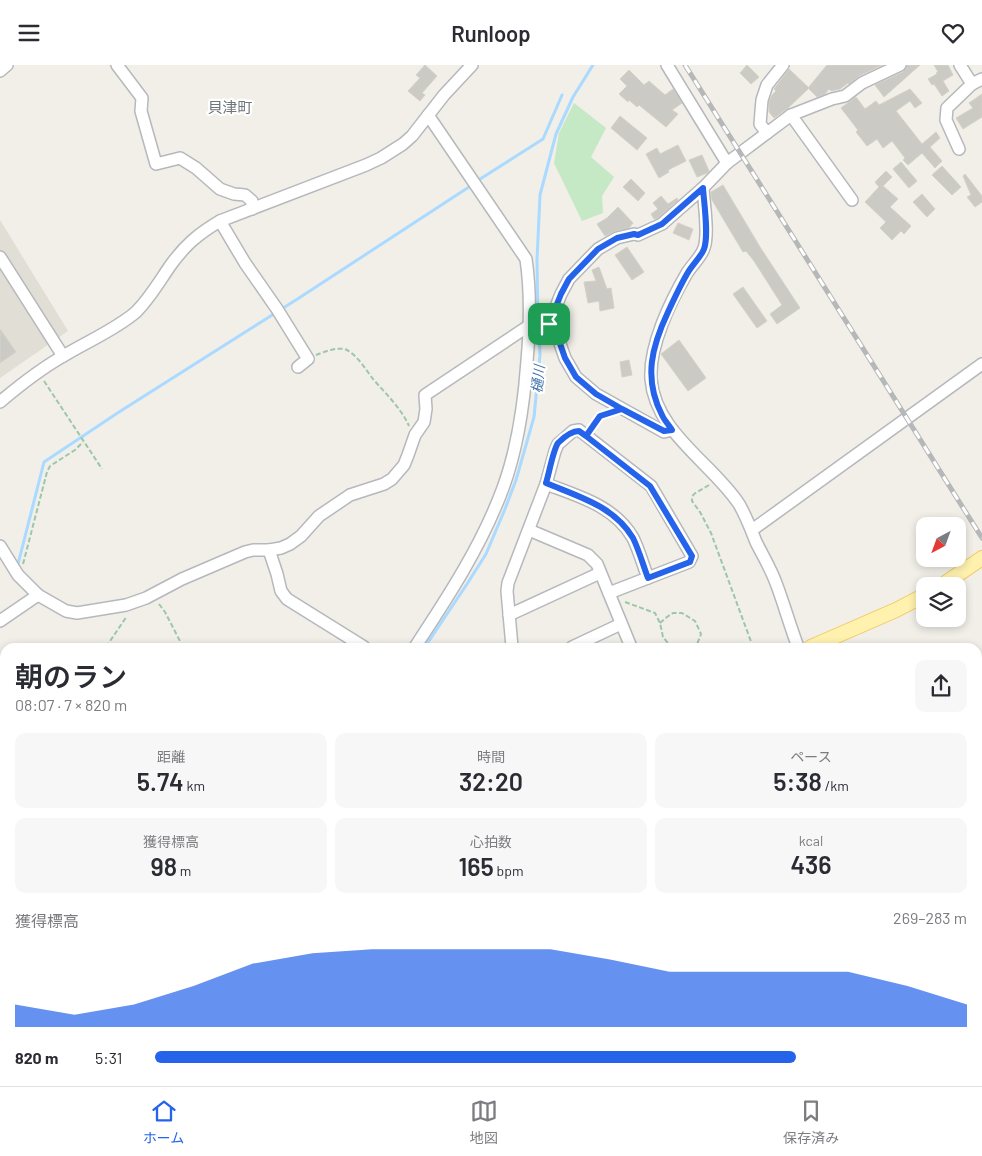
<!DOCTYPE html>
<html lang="ja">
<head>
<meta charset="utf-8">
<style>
	:root { --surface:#fff; --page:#f7f7f7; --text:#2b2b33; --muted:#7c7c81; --line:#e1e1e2; --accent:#2563eb }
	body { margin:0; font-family:Barlow,"Noto Sans JP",sans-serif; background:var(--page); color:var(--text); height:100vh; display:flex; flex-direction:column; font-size:19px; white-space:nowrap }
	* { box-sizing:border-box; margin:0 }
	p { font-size:16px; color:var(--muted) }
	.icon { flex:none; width:28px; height:28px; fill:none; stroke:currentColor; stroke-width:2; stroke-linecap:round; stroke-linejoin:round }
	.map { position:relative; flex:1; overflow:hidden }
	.side { position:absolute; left:0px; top:578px; width:982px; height:444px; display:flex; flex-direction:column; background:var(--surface); border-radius:15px 15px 0 0; box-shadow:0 2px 8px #0003 }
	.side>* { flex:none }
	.needle { width:32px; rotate:221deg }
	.fabs { position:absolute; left:916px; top:452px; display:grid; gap:10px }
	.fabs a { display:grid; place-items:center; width:50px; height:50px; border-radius:10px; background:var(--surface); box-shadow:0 2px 8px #0003; font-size:25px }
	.pin { position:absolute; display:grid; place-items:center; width:42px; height:42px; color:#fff; margin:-21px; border-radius:10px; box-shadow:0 2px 8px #0006 }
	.round { display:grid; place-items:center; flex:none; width:52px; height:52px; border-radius:10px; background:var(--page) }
	.overview { display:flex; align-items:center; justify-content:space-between; height:85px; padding:0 15px }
	h1 { font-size:28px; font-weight:600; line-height:38px }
	.stats { display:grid; grid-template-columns:repeat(3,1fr); gap:8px; height:85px; padding:5px 15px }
	.stats div { display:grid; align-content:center; border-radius:10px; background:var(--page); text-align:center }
	.stats b { font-size:25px; font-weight:600 }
	.stats small { font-size:14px; font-weight:400 }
	.stats p { font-size:14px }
	.chart { height:140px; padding:10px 15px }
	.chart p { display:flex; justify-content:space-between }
	.chart svg { width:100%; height:90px; margin-top:5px; fill:var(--accent); opacity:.7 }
	ul { padding:0 15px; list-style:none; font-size:16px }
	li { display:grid; grid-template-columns:80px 60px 1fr; align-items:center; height:38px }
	li i { height:12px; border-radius:6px; background:var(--accent) }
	header { display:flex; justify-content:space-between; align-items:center; height:65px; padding:0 15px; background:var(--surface); font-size:22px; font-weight:600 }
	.tab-bar { display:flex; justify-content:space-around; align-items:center; height:70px; border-top:1px solid var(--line); background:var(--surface); font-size:14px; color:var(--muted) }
	.tab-bar a { display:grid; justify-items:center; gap:2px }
	.tab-bar .active { color:var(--accent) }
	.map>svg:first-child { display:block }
</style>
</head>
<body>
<header><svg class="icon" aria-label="menu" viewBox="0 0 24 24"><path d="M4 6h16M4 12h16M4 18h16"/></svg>Runloop<svg class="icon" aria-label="heart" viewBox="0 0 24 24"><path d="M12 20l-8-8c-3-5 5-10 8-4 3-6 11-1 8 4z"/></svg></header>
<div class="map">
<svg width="982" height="1021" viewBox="0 0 982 1021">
	<rect width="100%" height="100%" fill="#f1efe8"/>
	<!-- education -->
	<path fill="#e1ded6" d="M0 155 68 266 0 313Z"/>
	<!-- green -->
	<g fill="#c5e8c5">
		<path d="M574 38 606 63 591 92 614 112 602 131 603 148 582 156 554 98 559 68Z"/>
		<path d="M5 715V770L0 765V717Z"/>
		<path d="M0 882 5 885V966L0 973Z"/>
	</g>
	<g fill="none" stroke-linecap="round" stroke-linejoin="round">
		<!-- stream -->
		<g stroke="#aadaff" stroke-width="3">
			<path d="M477 116 543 74 562 30"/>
			<path d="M538 256 537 195 540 130 556 69 573 32 593 0"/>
			<path d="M17 503 44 397 119 347 299 233 472 120"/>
			<path d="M425 582 467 519 486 489 505 444 516 415 534 352 540 290 539 262"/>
			<path d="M143 1021 146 1016"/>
		</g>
	</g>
	<!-- building -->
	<g fill="#cccac5" stroke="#d6d1c6">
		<path d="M425 0 437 11 422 28 425 30 420 36 408 26 420 13 416 10Z"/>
		<path d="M747 0 759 12 751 19 740 8Z"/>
		<path d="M827 0H882L859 11 849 19 848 18 840 24 831 26 829 24 825 29 817 32 808 23Z"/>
		<path d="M907 0H920L884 32 875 20 903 7 906 4Z"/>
		<path d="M934 0H948L953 10 943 16 949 26 942 31 934 19 932 20 928 14 937 9 936 8 938 7Z"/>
		<path d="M789 4 809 23 788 43 774 53 769 47V37L772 30 776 26 774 24Z"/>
		<path d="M629 5 644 20 649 16 665 30 673 24 682 38 672 45 678 49 666 62 639 40 637 42 629 35 628 37 619 29 627 21 620 14Z"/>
		<path d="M910 24 922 38 915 43 910 36 896 46 922 79 936 67 940 73 930 82 942 96 935 103 922 88 908 100 903 95 905 93 892 76 883 83 877 74 867 81 856 67 858 65 841 43 856 32 865 44 876 36 879 40Z"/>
		<path d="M982 29V52L963 64 956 53 973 43 969 38Z"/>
		<path d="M620 51 647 73 637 85 611 63Z"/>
		<path d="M678 80 686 96 668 105 669 107 659 113 646 89 657 83 660 89Z"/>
		<path d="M702 90 709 106 707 108 697 112 689 95Z"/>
		<path d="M901 97 917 116 909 123 893 104Z"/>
		<path d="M942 101 961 122 952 130 932 110Z"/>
		<path d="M886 106 892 112 883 121 898 134 890 142 911 161 904 169 901 166 892 175 880 163 886 157 865 137 879 122 875 117Z"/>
		<path d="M965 109 982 131V137L975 142 967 132 971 130 963 111Z"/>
		<path d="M631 114 645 128 638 136 623 122Z"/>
		<path d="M723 120 760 182 800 243 777 259 770 249 782 240 754 196 746 186 743 187 712 135 711 127Z"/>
		<path d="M922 129 935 144 927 152 913 137Z"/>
		<path d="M661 131 668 139 677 133 678 135 658 153 654 154 651 149 658 144 653 138Z"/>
		<path d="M618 142 633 158 629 163 615 166 605 171 597 159 607 153Z"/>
		<path d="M678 158 693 164 689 175 673 168Z"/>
		<path d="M627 182 644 207 632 215 615 190Z"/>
		<path d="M599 202 607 224 611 223 614 243 600 246 599 236 588 238 584 217 596 216 592 205Z"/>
		<path d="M743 222 767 256 757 263 733 229Z"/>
		<path d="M0 264 16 287 0 298Z"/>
		<path d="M679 275 706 313 688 326 661 289Z"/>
		<path d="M629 295 632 310 622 312 620 297Z"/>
	</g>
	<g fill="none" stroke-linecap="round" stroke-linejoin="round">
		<defs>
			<g id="minor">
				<path d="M117 0 142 33 141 46 156 99 180 93 196 103 220 124 234 129 245 130 252 136V144"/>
				<path d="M667 0 727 98"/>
				<path d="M960 0 972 19 982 14"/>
				<path d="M0 6 7 0"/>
				<path d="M791 50 852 135"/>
				<path d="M767 68 760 59 762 35 767 20 783 0"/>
				<path d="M959 84 946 55 947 43 972 19"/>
				<path d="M703 123C704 139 709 169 704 183 701 192 692 200 687 208 670 237 649 281 651 314 655 367 712 398 739 439 746 451 751 464 756 477 763 491 771 504 776 518 784 539 790 561 798 582"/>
				<path d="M220 156 245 198 277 244 308 294 298 302"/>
				<path d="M0 192 63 291"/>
				<path d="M549 259 561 229 569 214 598 184 617 173 634 169 638 170 662 159 703 123 727 98 791 50 832 34 845 31 862 18 900 0"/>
				<path d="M549 259 556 267 565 293 576 312 596 329 664 367 672 365"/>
				<path d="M0 337C20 320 42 303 65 290 88 276 115 265 136 247 150 233 159 217 170 201 185 180 198 169 220 156L366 100 381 93 403 79 412 71 444 30 472 0"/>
				<path d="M546 419C578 431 615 441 633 473 639 485 643 500 648 513"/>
				<path d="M529 465 588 490 597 499 631 582"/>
				<path d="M752 465 982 299"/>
				<path d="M0 481 18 510 38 530 66 546 77 548 126 540 146 533 182 514 245 487 253 485H269L281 483 290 479 301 471 319 451 350 430 384 419 392 414 404 400 408 390 415 370 424 357 426 344 425 330 530 260 549 259"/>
				<path d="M269 485 277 509 281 526 287 534 364 582"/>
				<path d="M509 550 600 508"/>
				<path d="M0 556 38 530"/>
				<path d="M415 582C448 532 482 480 503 423 518 382 524 339 527 296 530 262 531 228 526 194L428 50"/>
				<path d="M512 582 507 526 508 518 546 419 555 386 558 379 573 366 579 365 651 421 692 491 689 497 609 528"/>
				<path d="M572 582 621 559"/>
				<path d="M978 689 982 686"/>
				<path d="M978 922 982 924"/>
				<path d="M978 960 982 959"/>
				<path d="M278 1016 280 1021"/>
				<path d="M377 1016 391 1021"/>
				<path d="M751 1016 752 1021"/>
				<path d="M306 1021 321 1016"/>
				<path d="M517 1021 535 1016"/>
				<path d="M915 1021 917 1020 920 1021"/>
			</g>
			<g id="major">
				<path d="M941 521 982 493"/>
				<path d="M811 582 896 545 925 530"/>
				<path d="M163 1021 166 1016"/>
			</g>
		</defs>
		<!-- minor casing -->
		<use href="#minor" stroke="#b5b8bc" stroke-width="14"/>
		<!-- major casing -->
		<use href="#major" stroke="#f2c960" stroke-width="16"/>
		<!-- path -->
		<g stroke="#9cc7a9" stroke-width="2" stroke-dasharray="5 2.5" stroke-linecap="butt">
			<path d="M316 290C324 287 338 281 347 285 358 291 366 305 373 314 386 329 401 343 409 361"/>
			<path d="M44 316 102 404"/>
			<path d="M592 363 600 351 608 349"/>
			<path d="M709 420 694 429 692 432V436L700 447 711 468 753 582"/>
			<path d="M23 499 47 407 50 401 75 385 83 377"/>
			<path d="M625 537 655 548 660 558 663 572 671 582"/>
			<path d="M159 539 165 547 183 582"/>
			<path d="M660 558 667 552 673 548H682L695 556 701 569 696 582"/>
			<path d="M106 582 127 551"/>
			<path d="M407 1016V1021"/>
			<path d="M481 1016V1021"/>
			<path d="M580 1021 582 1016"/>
			<path d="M647 1021 648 1016"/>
		</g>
		<!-- minor -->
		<use href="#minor" stroke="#fff" stroke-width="11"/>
		<!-- major -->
		<use href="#major" stroke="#fff2af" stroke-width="14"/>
		<defs>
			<path id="rail" d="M685 0 982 473"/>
		</defs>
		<!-- rail casing -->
		<use href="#rail" stroke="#b6b7b8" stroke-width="5"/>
		<!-- rail -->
		<use href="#rail" stroke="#fff" stroke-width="3" stroke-dasharray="9" stroke-linecap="butt"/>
	</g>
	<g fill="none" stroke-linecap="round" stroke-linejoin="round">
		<defs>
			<path id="route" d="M549 259 556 267 565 293 576 312 596 329 622 344 600 351 586 371 650 421 692 491 690 497 648 513C643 500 639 485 633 473 614 441 579 432 546 418 549 409 553 385 558 378 563 373 572 366 579 366L586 371 600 351 622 344 664 366 672 365C669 360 664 355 662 350 643 313 652 281 668 247 674 234 680 221 687 209 691 201 701 192 704 184 709 171 704 138 703 123L662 159 638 170 634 169 617 173 598 184 569 214 561 229 549 259"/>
		</defs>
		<!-- route casing -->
		<use href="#route" stroke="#fff" stroke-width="10"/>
		<!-- route -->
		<use href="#route" stroke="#2563eb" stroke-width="6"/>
	</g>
	<g text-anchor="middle" stroke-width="4.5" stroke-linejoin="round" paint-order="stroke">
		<!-- water labels -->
		<g font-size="14" font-style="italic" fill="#4174aa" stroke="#fff">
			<text transform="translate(538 314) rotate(-84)" y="5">樋川</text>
		</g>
		<!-- quarter labels -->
		<g font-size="15" fill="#70757a" stroke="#fff">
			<text x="230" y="48">貝津町</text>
		</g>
	</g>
</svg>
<div class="fabs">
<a><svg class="needle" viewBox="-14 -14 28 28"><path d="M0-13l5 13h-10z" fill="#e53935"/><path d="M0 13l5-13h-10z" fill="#7c7c81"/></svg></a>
<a><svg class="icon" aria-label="layers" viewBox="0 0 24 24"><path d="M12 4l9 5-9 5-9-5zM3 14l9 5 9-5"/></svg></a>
</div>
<div class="pin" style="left:549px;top:259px;background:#1e9e55"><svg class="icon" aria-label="arrive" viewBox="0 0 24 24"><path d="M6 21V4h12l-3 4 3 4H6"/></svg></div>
<section class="side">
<div class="overview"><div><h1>朝のラン</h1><p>08:07 · 7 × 820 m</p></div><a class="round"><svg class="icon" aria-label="share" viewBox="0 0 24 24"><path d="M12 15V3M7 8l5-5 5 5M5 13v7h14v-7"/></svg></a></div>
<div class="stats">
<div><p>距離</p><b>5.74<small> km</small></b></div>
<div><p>時間</p><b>32:20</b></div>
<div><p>ペース</p><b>5:38<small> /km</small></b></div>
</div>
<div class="stats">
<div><p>獲得標高</p><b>98<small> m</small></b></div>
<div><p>心拍数</p><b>165<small> bpm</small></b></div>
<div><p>kcal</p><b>436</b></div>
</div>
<div class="chart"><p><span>獲得標高</span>269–283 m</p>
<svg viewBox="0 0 160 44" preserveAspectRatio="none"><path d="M0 44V33L10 38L20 33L30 24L40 13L50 8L60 6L70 6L80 6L90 6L100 11L110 17L120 17L130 17L140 17L150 24L160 33V44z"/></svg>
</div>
<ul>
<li><b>820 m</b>5:31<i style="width:79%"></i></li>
</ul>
</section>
</div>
<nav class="tab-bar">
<a class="active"><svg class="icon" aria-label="home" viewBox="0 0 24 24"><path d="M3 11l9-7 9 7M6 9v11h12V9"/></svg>ホーム</a>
<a><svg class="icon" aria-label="map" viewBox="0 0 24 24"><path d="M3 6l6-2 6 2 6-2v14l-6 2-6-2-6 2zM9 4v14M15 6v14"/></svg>地図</a>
<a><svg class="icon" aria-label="saved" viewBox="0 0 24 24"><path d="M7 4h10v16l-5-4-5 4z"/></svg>保存済み</a>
</nav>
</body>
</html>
